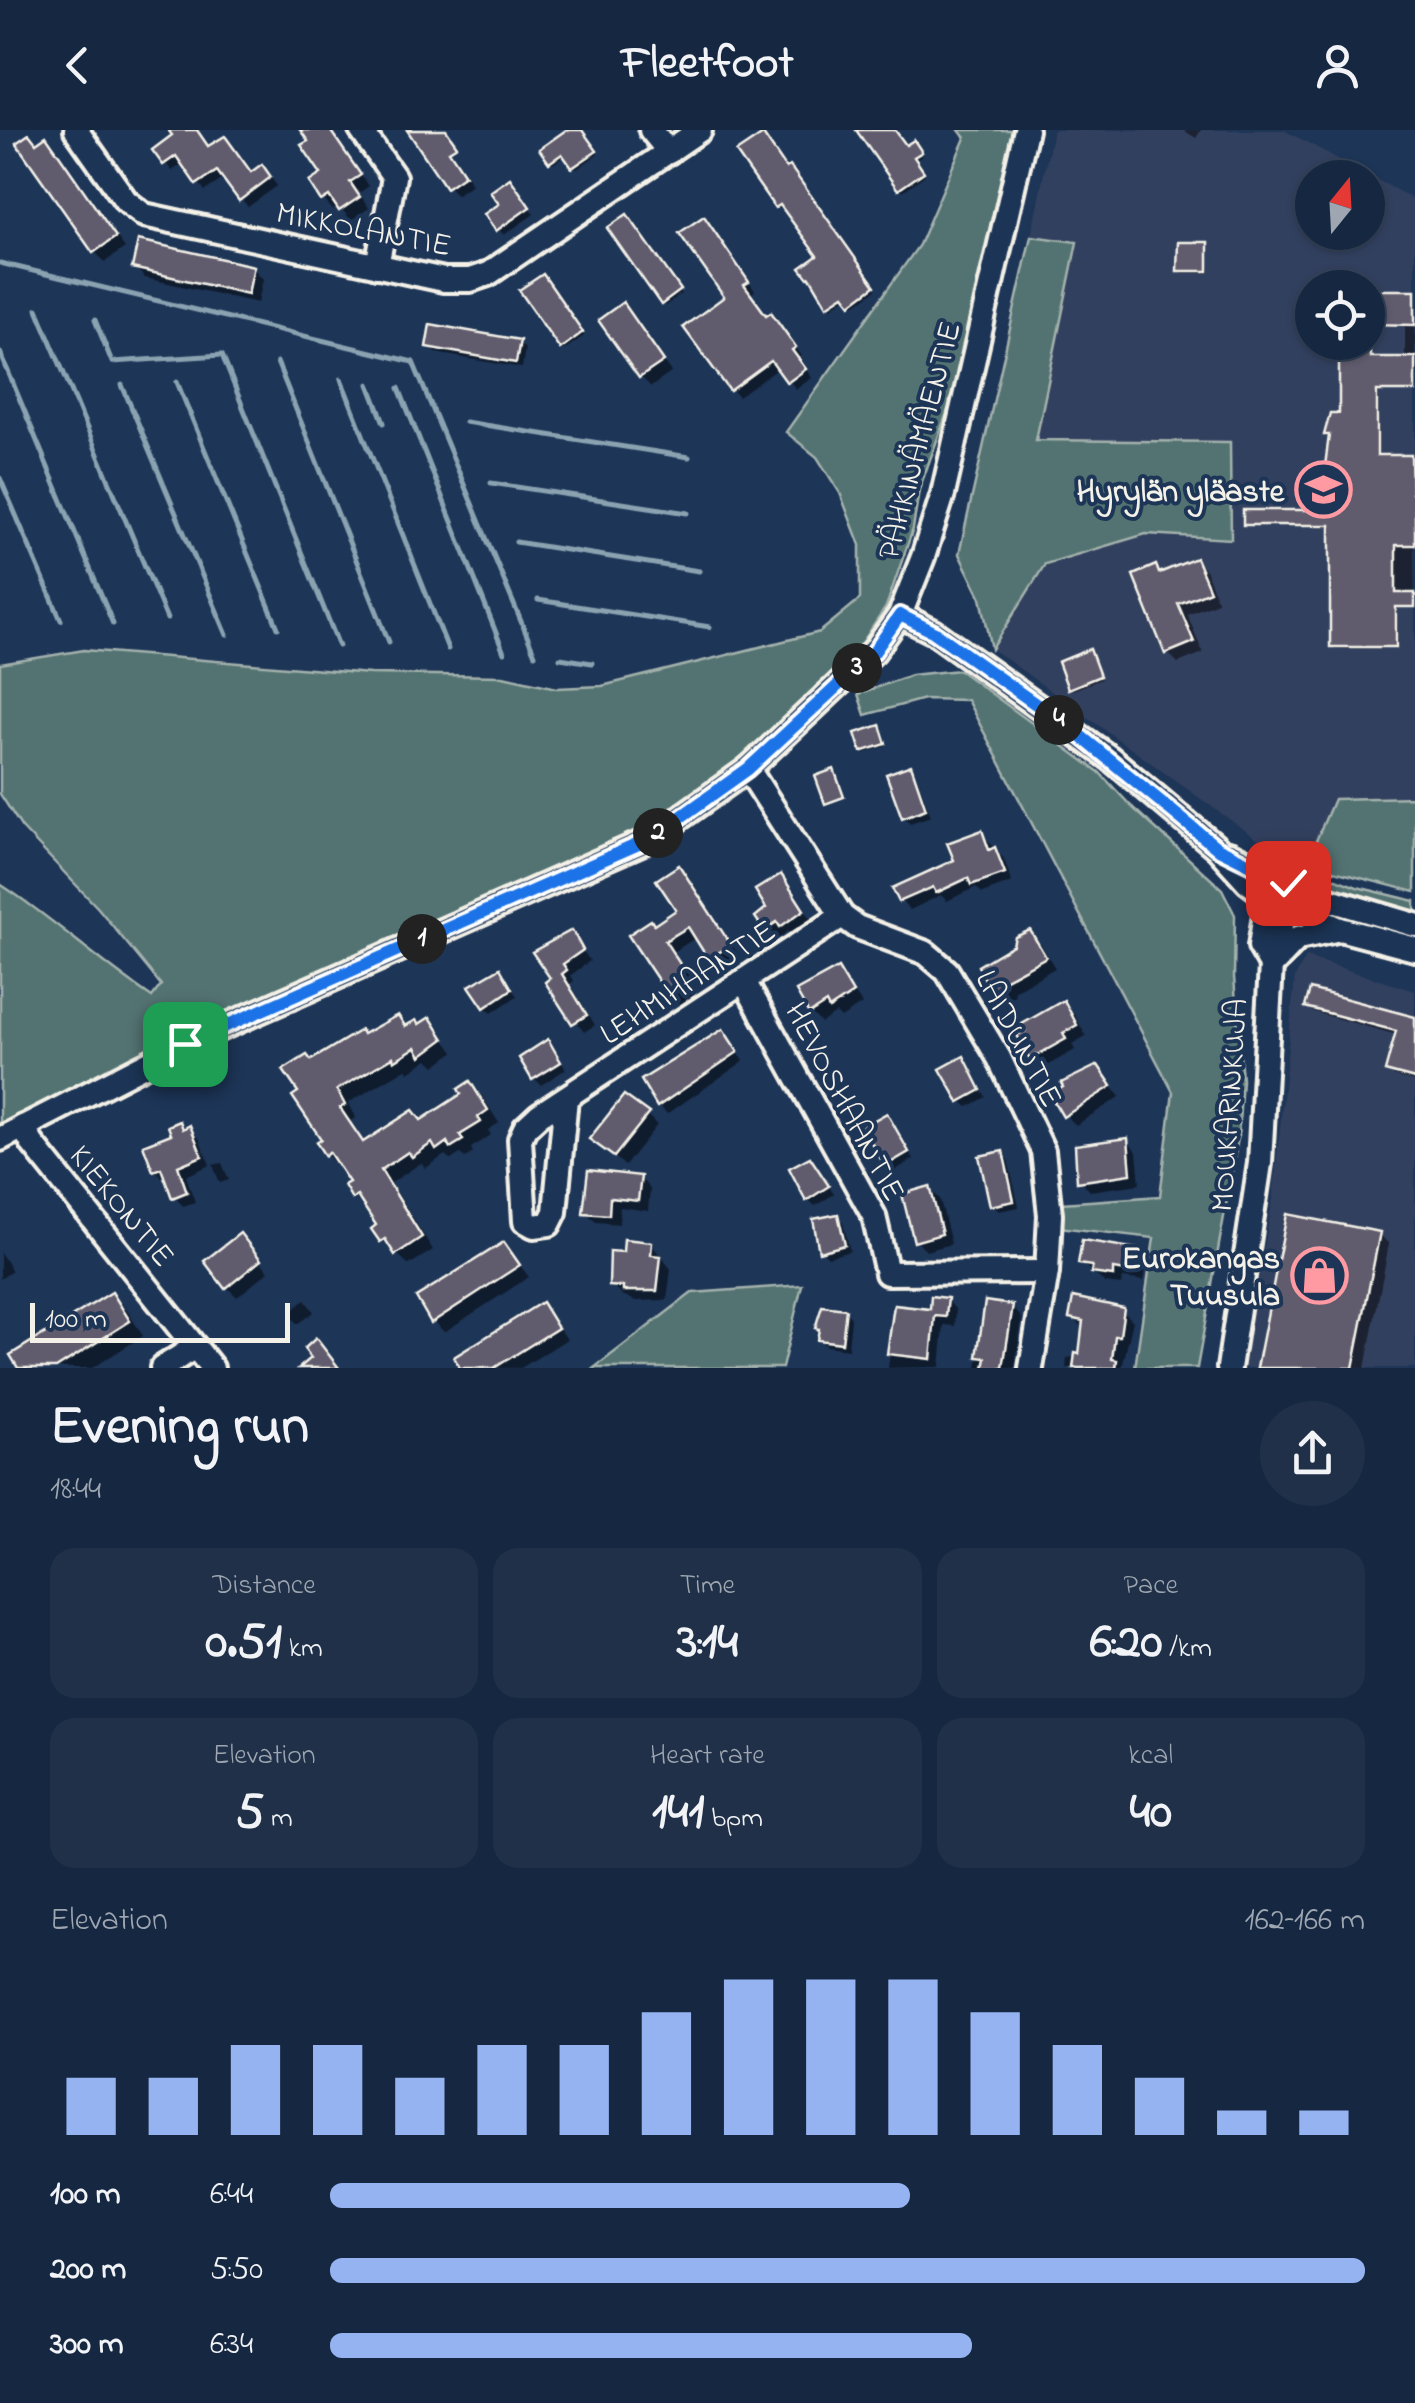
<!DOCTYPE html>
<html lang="en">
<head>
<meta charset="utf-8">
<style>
	:root { --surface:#162841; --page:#1f3048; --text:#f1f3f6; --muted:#9ea6b1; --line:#35445a; --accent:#95b2f1 }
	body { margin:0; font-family:"Indie Flower",sans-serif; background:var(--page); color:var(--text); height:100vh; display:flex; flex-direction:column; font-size:38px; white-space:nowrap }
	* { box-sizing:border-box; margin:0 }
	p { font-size:32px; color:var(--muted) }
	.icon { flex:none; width:55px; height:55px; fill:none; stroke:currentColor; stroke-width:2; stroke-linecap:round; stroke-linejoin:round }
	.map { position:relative; height:1238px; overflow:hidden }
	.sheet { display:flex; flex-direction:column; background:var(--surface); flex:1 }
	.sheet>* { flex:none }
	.needle { width:65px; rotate:18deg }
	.fabs { position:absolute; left:1295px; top:30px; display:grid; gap:20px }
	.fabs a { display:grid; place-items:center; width:90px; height:90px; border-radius:50%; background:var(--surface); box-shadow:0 2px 8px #0004,0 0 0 2px var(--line); font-size:50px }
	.scale { position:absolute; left:30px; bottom:25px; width:260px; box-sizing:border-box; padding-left:10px; border:5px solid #f4f1e8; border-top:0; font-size:28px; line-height:35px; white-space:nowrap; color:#f4f1e8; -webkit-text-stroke:8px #1d3557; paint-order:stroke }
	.pin { position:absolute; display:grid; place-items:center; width:85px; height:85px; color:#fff; margin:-42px; border-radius:20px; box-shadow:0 5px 15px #0006 }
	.km { position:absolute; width:50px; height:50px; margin:-25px; border-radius:50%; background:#222; color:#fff; font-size:28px; line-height:50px; text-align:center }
	.round { display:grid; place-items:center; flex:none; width:105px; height:105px; border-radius:52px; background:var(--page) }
	.overview { display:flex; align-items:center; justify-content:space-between; height:170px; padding:0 50px }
	h1 { font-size:55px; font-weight:800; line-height:75px }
	.figures { display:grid; grid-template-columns:repeat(3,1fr); gap:15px; height:170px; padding:10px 50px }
	.figures div { display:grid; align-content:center; border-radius:25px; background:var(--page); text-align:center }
	.figures b { font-size:50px; font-weight:800 }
	.figures small { font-size:28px; font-weight:400 }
	.figures p { font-size:28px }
	.chart { height:280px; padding:20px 50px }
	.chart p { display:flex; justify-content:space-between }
	.chart svg { width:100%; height:180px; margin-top:10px; stroke:var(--accent); stroke-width:6 }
	ul { padding:0 50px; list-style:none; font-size:32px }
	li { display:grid; grid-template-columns:160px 120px 1fr; align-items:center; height:75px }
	li i { height:25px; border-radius:12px; background:var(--accent) }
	header { display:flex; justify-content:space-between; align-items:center; height:130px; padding:0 50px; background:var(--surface); font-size:45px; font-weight:800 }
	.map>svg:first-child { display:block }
</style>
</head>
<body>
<header><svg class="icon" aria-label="back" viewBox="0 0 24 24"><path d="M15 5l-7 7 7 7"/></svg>Fleetfoot<svg class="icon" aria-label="person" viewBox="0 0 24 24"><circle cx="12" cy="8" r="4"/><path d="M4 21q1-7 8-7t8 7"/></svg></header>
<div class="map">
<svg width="1415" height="1238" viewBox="0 0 1415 1238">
	<rect width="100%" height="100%" fill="#1d3557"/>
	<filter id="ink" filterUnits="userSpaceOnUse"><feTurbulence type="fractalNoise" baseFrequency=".01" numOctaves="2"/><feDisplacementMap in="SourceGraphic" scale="20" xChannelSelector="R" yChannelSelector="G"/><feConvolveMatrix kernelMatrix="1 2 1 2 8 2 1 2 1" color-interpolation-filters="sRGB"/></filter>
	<g filter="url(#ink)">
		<!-- built -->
		<g fill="#31405e" fill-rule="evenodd">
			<path d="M1053 0H1284L1415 70V667L1334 669 1306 734 1268 717 992 519 1045 434 1146 404 1231 408 1230 312 1036 310 1077 112 1031 106ZM1312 48H1368V102H1312ZM1312 158H1368V212H1312Z"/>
			<path d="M1306 827 1415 861V1238H1242L1273 1069 1295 847Z"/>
		</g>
		<!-- green -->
		<g fill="#537372" stroke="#a4b2ad" stroke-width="2.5">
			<path d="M959 0H1015L956 258 919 360 913 399 886 477 850 531 750 622 657 691 167 910 10 991 0 992V754C53 788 99 832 152 867L161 855 98 778 22 698 0 664V534L84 520 370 544 503 546 557 558 602 556 820 502 860 469V415L840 363 817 327 786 302 919 115 965 8Z"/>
			<path d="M1031 106 1077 112 1036 310 1230 312 1231 409 1146 404 1045 434 992 519 981 468 959 424Z"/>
			<path d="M959 540 1099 642 1131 676 1222 759 1235 785 1234 847 1242 950 1238 1008 1197 1238H1135L1154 1108 1049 1096 1048 1074 1160 1066 1173 962 967 570 924 569 865 585 858 564 911 545Z"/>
			<path d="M1415 667V762L1306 734 1334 669Z"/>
			<path d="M1277 727 1357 757 1415 771V783L1335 763 1271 734Z"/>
			<path d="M802 1155 782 1238H594L692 1163Z"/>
		</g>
		<!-- shadow -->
		<g fill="#0007" fill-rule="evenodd">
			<path d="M171 0H196L209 18 252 44 269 45 277 56 248 77 225 48 205 61 184 33 172 41 155 20 175 6Z"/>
			<path d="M303 0H330L369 56 359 63 369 78 351 90 339 76 333 80 323 69 325 44Z"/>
			<path d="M408 0H436L472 54 456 65Z"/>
			<path d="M570 0H580L598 24 577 39 566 25 553 34 542 20Z"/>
			<path d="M859 0H893L906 18 913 13 923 25 915 31 925 45 903 61Z"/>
			<path d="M1183 0H1201L1196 8Z"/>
			<path d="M46 10 125 118 105 132 95 122 38 15Z"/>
			<path d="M740 23 792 41 876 160 855 175 848 166 831 177 829 175 810 147 820 127 784 76 780 79 777 77Z"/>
			<path d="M516 58 534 84 504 105 498 99Z"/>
			<path d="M629 89 681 164 665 176 663 173Z"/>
			<path d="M711 97 755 161 750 164 767 187 778 193 802 226 798 228 812 248 796 259 779 238 739 267 731 259 728 168Z"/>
			<path d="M1207 115 1210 143H1182L1180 140Z"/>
			<path d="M134 137 253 138 263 149 258 173 145 148Z"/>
			<path d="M545 149 584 206 564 220 561 217Z"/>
			<path d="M1368 162H1415V262H1379V327L1413 330 1415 478H1398V518L1335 519 1332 516V397L1245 394 1332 382V346L1326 343 1327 304 1342 286 1368 212ZM1371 196H1405V230H1371Z"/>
			<path d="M623 175 672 242 651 257 641 247Z"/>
			<path d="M519 212 525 219 522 238 435 223 429 216Z"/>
			<path d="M1196 431 1206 441 1218 472 1187 484 1203 523 1178 533 1167 522 1156 438 1162 444Z"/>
			<path d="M1091 525 1101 549 1073 560 1070 557Z"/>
			<path d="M879 598 887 616 865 623 863 620Z"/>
			<path d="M910 638 916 645 931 686 910 693 904 686Z"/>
			<path d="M981 703 1004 729 1012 752 982 763 976 757 947 771 941 765 910 780 901 771 957 731Z"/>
			<path d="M678 738 689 748 739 826 720 838 697 807 673 822 690 848 687 851 695 864 680 874 670 864 655 797 680 781Z"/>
			<path d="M780 747 813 791 793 806 788 801 777 809 758 787 770 779Z"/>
			<path d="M1030 803 1040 813 1055 838 1014 861 1015 865 1004 871 994 861 1015 817Z"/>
			<path d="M571 804 590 831 571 845 574 851 570 854 595 895 584 902 548 852Z"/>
			<path d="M500 841 517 866 492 883 485 877Z"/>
			<path d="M838 841 862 874 841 888 836 883 821 893 811 883Z"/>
			<path d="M1064 873 1074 884 1086 906 1072 914 1075 920 1043 938 1032 928Z"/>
			<path d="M1308 876 1415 890V952L1394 946 1388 940 1397 905 1314 882Z"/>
			<path d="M430 890 454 922 435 936 428 929 409 942 406 939 348 973 356 988 350 991 365 1014 422 992 464 965 470 954 482 966 499 993 488 1000 491 1005 471 1018 473 1023 465 1028 460 1024 451 1030 445 1025 426 1038 421 1033 391 1053 433 1120 409 1135 382 1110 380 1096 368 1079 354 1068 352 1053 326 1024 324 1009 301 963 312 933 364 906 420 897Z"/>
			<path d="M722 902 744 931 667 984 659 975Z"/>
			<path d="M548 913 566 939 541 955 534 948Z"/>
			<path d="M964 929 986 967 968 977 961 971Z"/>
			<path d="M1098 938 1120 967 1076 995 1065 985Z"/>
			<path d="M647 985 657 995 625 1036 593 1009Z"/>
			<path d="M886 986 914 1029 894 1041 887 1035Z"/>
			<path d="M180 994 199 1008 210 1035 186 1046 195 1072 183 1076 174 1066 167 1048 164 1049 155 1040Z"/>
			<path d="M1127 1011 1137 1022 1140 1054 1090 1061 1080 1050Z"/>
			<path d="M1002 1023 1008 1030 1019 1077 999 1081 992 1075Z"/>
			<path d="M810 1030 834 1064 815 1076 808 1069Z"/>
			<path d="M222 1033 229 1050 220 1053 213 1035Z"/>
			<path d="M640 1048 650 1059 648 1081 620 1077 619 1094 596 1092 586 1082Z"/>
			<path d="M929 1059 940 1069 951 1114 926 1121 916 1110Z"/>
			<path d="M837 1086 843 1093 850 1121 828 1127 821 1120Z"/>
			<path d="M1289 1087 1379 1104 1389 1114 1365 1238H1260Z"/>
			<path d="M245 1114 269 1141 237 1167 227 1157Z"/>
			<path d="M651 1114 671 1139 667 1170 636 1171 622 1165 612 1155 625 1125Z"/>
			<path d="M504 1115 529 1147 444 1202 433 1191Z"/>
			<path d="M1136 1121 1147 1132 1144 1151 1123 1148 1122 1155 1105 1153 1081 1133Z"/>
			<path d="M0 1122 12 1141 0 1149Z"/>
			<path d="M112 1165 126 1179 143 1206 92 1238H20L13 1226Z"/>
			<path d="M305 1170 314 1182 297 1194 289 1183Z"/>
			<path d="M947 1170 956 1180 955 1196 944 1195 940 1237 888 1238 896 1177 932 1182Z"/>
			<path d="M987 1174 1012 1177 1022 1188 1015 1238H977Z"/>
			<path d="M542 1175 567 1209 521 1238H463L457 1228Z"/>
			<path d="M1122 1180 1133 1191 1122 1238H1066L1067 1228 1081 1226 1085 1199 1072 1188Z"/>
			<path d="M845 1181 851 1188 848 1219 826 1216 820 1209Z"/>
		</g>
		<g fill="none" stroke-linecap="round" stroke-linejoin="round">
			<!-- stream -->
			<g stroke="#8ba3b1" stroke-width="5">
				<path d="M0 133 413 232 535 525"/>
				<path d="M37 179 167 489"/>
				<path d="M95 190 112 232 222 225 339 516"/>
				<path d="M0 222 113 494"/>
				<path d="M277 232 389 512"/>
				<path d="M341 249 448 519"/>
				<path d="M177 252 278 498"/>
				<path d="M369 254 384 293"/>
				<path d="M122 255 227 505"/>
				<path d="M399 258 504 523"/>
				<path d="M465 292 689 327"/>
				<path d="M0 348 61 490"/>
				<path d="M491 353 688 383"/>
				<path d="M516 412 699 441"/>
				<path d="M538 470 710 497"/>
				<path d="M560 528 592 533"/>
			</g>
		</g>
		<!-- building -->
		<g fill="#605b6e" stroke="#f4f1e8" stroke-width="2.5">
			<path d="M168 0H197L208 16 225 6 251 42 262 34 271 47 239 71 217 41 196 55 176 26 163 35 152 20 172 5Z"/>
			<path d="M300 0H330L361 45 350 52 360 67 339 81 329 66 321 71 309 52 321 44 301 15 308 11Z"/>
			<path d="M407 0H446L457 16 449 21 465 45 446 58Z"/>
			<path d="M566 0H582L597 21 572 38 562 24 549 33 539 19Z"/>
			<path d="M856 0H895L906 15 914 10 922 22 914 27 924 42 898 60Z"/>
			<path d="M29 4 36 13 46 6 116 107 93 123 16 13Z"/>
			<path d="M763 4 786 38 790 36 875 156 851 174 844 165 827 176 810 147 808 148 800 138 817 126 780 75 775 78 736 22Z"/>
			<path d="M510 48 530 77 496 101 484 84 499 74 490 62Z"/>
			<path d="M627 84 681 160 661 175 607 98Z"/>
			<path d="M704 86 749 152 744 155 766 185 771 182 796 217 792 220 806 239 787 253 771 231 730 261 683 197 724 167 679 103Z"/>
			<path d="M138 110 254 136 248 164 132 138Z"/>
			<path d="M1178 112H1208V141H1177Z"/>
			<path d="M543 144 583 202 560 219 519 160Z"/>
			<path d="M1368 160H1415V195L1368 194Z"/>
			<path d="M623 172 664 231 639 248 598 190Z"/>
			<path d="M430 194 520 210 516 233 426 217Z"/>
			<path d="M1339 212H1370V227H1415V261H1377V325H1411L1412 363H1415V415H1396V463H1415V477H1396V517H1330V395H1243V380H1330V344H1324L1329 305H1324L1330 283H1339Z"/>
			<path d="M1196 428 1210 461 1178 474 1194 512 1165 524 1133 445 1156 435 1159 443Z"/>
			<path d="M1090 519 1100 546 1068 559 1058 532Z"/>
			<path d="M880 595 886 614 861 622 855 603Z"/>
			<path d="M911 635 926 679 902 688 886 644Z"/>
			<path d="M834 639 844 667 825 674 815 646Z"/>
			<path d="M982 700 989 720 995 717 1005 743 971 755 968 748 936 763 933 757 899 772 892 758 954 730 947 713Z"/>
			<path d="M679 735 731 815 708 829 688 797 665 811 682 837 678 839 687 853 668 865 628 805 651 790 654 795 676 780 656 750Z"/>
			<path d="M781 744 804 780 780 797 777 792 764 800 755 787 766 778 755 760Z"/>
			<path d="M572 800 583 820 563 834 567 840 562 844 587 885 572 894 545 852 550 848 532 822Z"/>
			<path d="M1030 800 1046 827 1004 850 1005 855 992 863 978 836 1013 815 1015 807Z"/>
			<path d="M500 838 512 859 484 878 469 856Z"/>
			<path d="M838 838 853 863 829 879 826 873 809 884 796 861Z"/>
			<path d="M1310 859 1415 887V949L1385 941 1396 901 1305 877Z"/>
			<path d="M1064 870 1077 895 1063 903 1066 909 1030 929 1017 905 1025 901 1022 894Z"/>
			<path d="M398 885 405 896 416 890 419 894 430 887 444 909 421 926 416 917 394 931 393 927 337 960 345 975 340 978 363 1012 413 980 421 990 461 964 458 959 470 951 488 980 478 987 481 992 460 1005 463 1010 450 1018 447 1012 436 1020 432 1013 412 1027 408 1022 381 1040 422 1107 395 1125 385 1109 380 1112 371 1099 376 1095 357 1066 352 1069 344 1055 349 1052 329 1022 325 1026 316 1012 321 1009 292 966 298 962 283 940 307 925 311 930 361 900 363 904Z"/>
			<path d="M723 899 738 922 657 977 641 950Z"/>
			<path d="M548 909 561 932 532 950 519 928Z"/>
			<path d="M964 926 981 960 959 972 940 939Z"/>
			<path d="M1098 935 1112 956 1063 987 1050 965 1063 957 1061 953Z"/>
			<path d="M624 965 649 983 614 1027 589 1009Z"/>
			<path d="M887 983 909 1022 885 1036 862 997Z"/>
			<path d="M180 991 183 999 190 995 202 1026 178 1036 187 1062 172 1068 161 1038 153 1041 143 1015 171 1004 168 996Z"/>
			<path d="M1128 1008 1131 1044 1077 1052 1075 1015Z"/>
			<path d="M1003 1021 1014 1071 990 1076 979 1026Z"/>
			<path d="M810 1027 829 1056 806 1071 789 1038Z"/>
			<path d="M588 1040 641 1046 638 1071 610 1068 609 1085 583 1083Z"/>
			<path d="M930 1056 942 1104 914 1112 902 1064Z"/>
			<path d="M838 1084 845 1115 819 1122 813 1089Z"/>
			<path d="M1287 1084 1380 1102 1353 1238H1257Z"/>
			<path d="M240 1103 261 1130 225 1159 204 1131Z"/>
			<path d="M624 1109 652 1112 651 1125 661 1126 657 1161H623V1157L609 1156 610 1121 623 1122Z"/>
			<path d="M1082 1110 1138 1119 1134 1142 1113 1139V1146L1091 1143 1092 1136 1078 1134Z"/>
			<path d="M504 1112 520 1135 431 1193 416 1167Z"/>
			<path d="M112 1162 130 1191 56 1238H18L10 1225Z"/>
			<path d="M931 1166 948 1168 946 1187 935 1186 931 1229 887 1224 894 1175 930 1179Z"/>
			<path d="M1073 1167 1124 1178 1120 1206H1115L1112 1229 1117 1230 1116 1238H1073L1075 1223 1079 1224 1083 1191 1069 1188Z"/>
			<path d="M985 1171 1013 1175 1003 1238H984L986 1228 977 1227Z"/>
			<path d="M542 1172 558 1198 494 1238H460L454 1227Z"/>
			<path d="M822 1176 846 1179 842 1213 817 1210 819 1199 815 1198Z"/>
			<path d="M316 1208 339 1238H299L311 1228 304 1219Z"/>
		</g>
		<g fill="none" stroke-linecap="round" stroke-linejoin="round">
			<defs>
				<g id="minor">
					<path d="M76 0 126 71 144 85 444 150H470L488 144 700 0"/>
					<path d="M361 0 394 47 377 136"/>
					<path d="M651 0 669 22"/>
					<path d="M900 485 934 502 1110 628 1217 718 1248 752 1268 767 1340 799 1415 819"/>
					<path d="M748 639 842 786 857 797 926 823 947 841 999 928 1043 1021 1050 1085 1047 1142 1031 1238"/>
					<path d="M1229 724 1313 765 1415 795"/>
					<path d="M1275 832 1298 808 1340 799"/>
					<path d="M1271 835 1260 816 1268 767 1277 760"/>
					<path d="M744 851 874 1086 887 1143 1047 1142"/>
					<path d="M566 968 555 1082 549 1094 534 1096 525 1091 520 1009 525 998 539 985 842 786"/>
					<path d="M23 997 32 1013 212 1238"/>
					<path d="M0 1009 185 914 650 709 748 639 874 521 900 485 923 427 943 364 1026 0"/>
					<path d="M162 1238 195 1217"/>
					<path d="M1229 1238 1260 1033 1271 835 1287 776 1289 753"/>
				</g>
			</defs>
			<!-- minor casing -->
			<use href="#minor" stroke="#f4f1e8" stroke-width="30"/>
			<!-- minor -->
			<use href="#minor" stroke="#1d3557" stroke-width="22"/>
		</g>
	</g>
	<g fill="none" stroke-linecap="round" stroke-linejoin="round" filter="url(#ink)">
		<defs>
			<path id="route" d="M185 914 650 709 748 639 874 522 900 485 934 502 1078 604 1217 718 1288 753"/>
		</defs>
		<!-- route casing -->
		<use href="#route" stroke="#fff" stroke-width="20"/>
		<!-- route -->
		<use href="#route" stroke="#1a73e8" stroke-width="12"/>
	</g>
	<!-- icons -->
	<defs>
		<symbol id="school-ring" viewBox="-11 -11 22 22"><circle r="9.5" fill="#1d3557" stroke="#ff9aa2" stroke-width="1.5"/><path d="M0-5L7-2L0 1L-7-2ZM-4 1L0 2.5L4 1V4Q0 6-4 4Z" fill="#ff9aa2"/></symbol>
		<symbol id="shop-ring" viewBox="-11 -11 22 22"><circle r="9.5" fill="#1d3557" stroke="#ff9aa2" stroke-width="1.5"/><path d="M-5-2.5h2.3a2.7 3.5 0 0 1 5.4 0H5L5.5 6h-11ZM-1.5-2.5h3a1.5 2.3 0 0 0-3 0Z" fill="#ff9aa2"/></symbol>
	</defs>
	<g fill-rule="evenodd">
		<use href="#school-ring" x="1292" y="328" width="63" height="63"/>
		<use href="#shop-ring" x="1288" y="1114" width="63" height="63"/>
	</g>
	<g text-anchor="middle" stroke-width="8" stroke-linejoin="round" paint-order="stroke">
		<!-- street labels -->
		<g font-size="32" fill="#f4f1e8" stroke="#1d3557">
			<text transform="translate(364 98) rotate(11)" y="11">MIKKOLANTIE</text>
			<text transform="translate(918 310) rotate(-75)" y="11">PÄHKINÄMÄENTIE</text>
			<text transform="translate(687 851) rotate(-33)" y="11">LEHMIHAANTIE</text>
			<text transform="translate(1020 908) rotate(62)" y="11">LAIDUNTIE</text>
			<text transform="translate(846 971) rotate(62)" y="11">HEVOSHAANTIE</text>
			<text transform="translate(1228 975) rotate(-86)" y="11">MOUKARINKUJA</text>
			<text transform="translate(123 1075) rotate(51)" y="11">KIEKONTIE</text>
		</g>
		<!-- poi labels -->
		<g font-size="32" font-weight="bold" fill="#f4f1e8" stroke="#1d3557" text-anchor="end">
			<text x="1284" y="371">Hyrylän yläaste</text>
			<text x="1280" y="1138">Eurokangas<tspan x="1280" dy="37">Tuusula</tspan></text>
		</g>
	</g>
</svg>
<div class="fabs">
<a><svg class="needle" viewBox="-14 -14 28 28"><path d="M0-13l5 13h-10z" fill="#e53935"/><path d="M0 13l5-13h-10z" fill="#9ea6b1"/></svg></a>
<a><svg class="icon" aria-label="locate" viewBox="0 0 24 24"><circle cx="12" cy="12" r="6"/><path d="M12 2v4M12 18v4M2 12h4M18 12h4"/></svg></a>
</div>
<div class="scale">100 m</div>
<div class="pin" style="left:185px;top:914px;background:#1e9e55"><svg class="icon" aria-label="arrive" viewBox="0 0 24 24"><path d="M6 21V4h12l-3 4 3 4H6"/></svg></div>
<div class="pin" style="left:1288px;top:753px;background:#d93025"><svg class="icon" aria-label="check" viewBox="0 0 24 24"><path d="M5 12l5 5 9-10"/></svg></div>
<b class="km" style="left:422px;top:809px">1</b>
<b class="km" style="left:658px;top:703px">2</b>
<b class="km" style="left:857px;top:538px">3</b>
<b class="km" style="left:1059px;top:590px">4</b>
</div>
<section class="sheet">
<div class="overview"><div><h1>Evening run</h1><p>18:44</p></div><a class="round"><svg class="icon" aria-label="share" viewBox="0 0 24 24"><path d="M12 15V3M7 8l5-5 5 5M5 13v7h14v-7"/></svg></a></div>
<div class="figures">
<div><p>Distance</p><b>0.51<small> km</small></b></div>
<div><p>Time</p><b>3:14</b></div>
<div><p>Pace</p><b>6:20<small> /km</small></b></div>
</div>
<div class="figures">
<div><p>Elevation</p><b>5<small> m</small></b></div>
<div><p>Heart rate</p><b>141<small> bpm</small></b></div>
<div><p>kcal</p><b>40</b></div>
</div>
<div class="chart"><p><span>Elevation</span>162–166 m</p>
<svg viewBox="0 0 160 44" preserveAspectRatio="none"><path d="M5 44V30M15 44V30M25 44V22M35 44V22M45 44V30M55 44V22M65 44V22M75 44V14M85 44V6M95 44V6M105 44V6M115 44V14M125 44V22M135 44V30M145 44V38M155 44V38"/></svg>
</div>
<ul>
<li><b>100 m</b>6:44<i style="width:56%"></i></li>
<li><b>200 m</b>5:50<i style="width:100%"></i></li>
<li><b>300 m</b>6:34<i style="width:62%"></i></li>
</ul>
</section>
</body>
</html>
